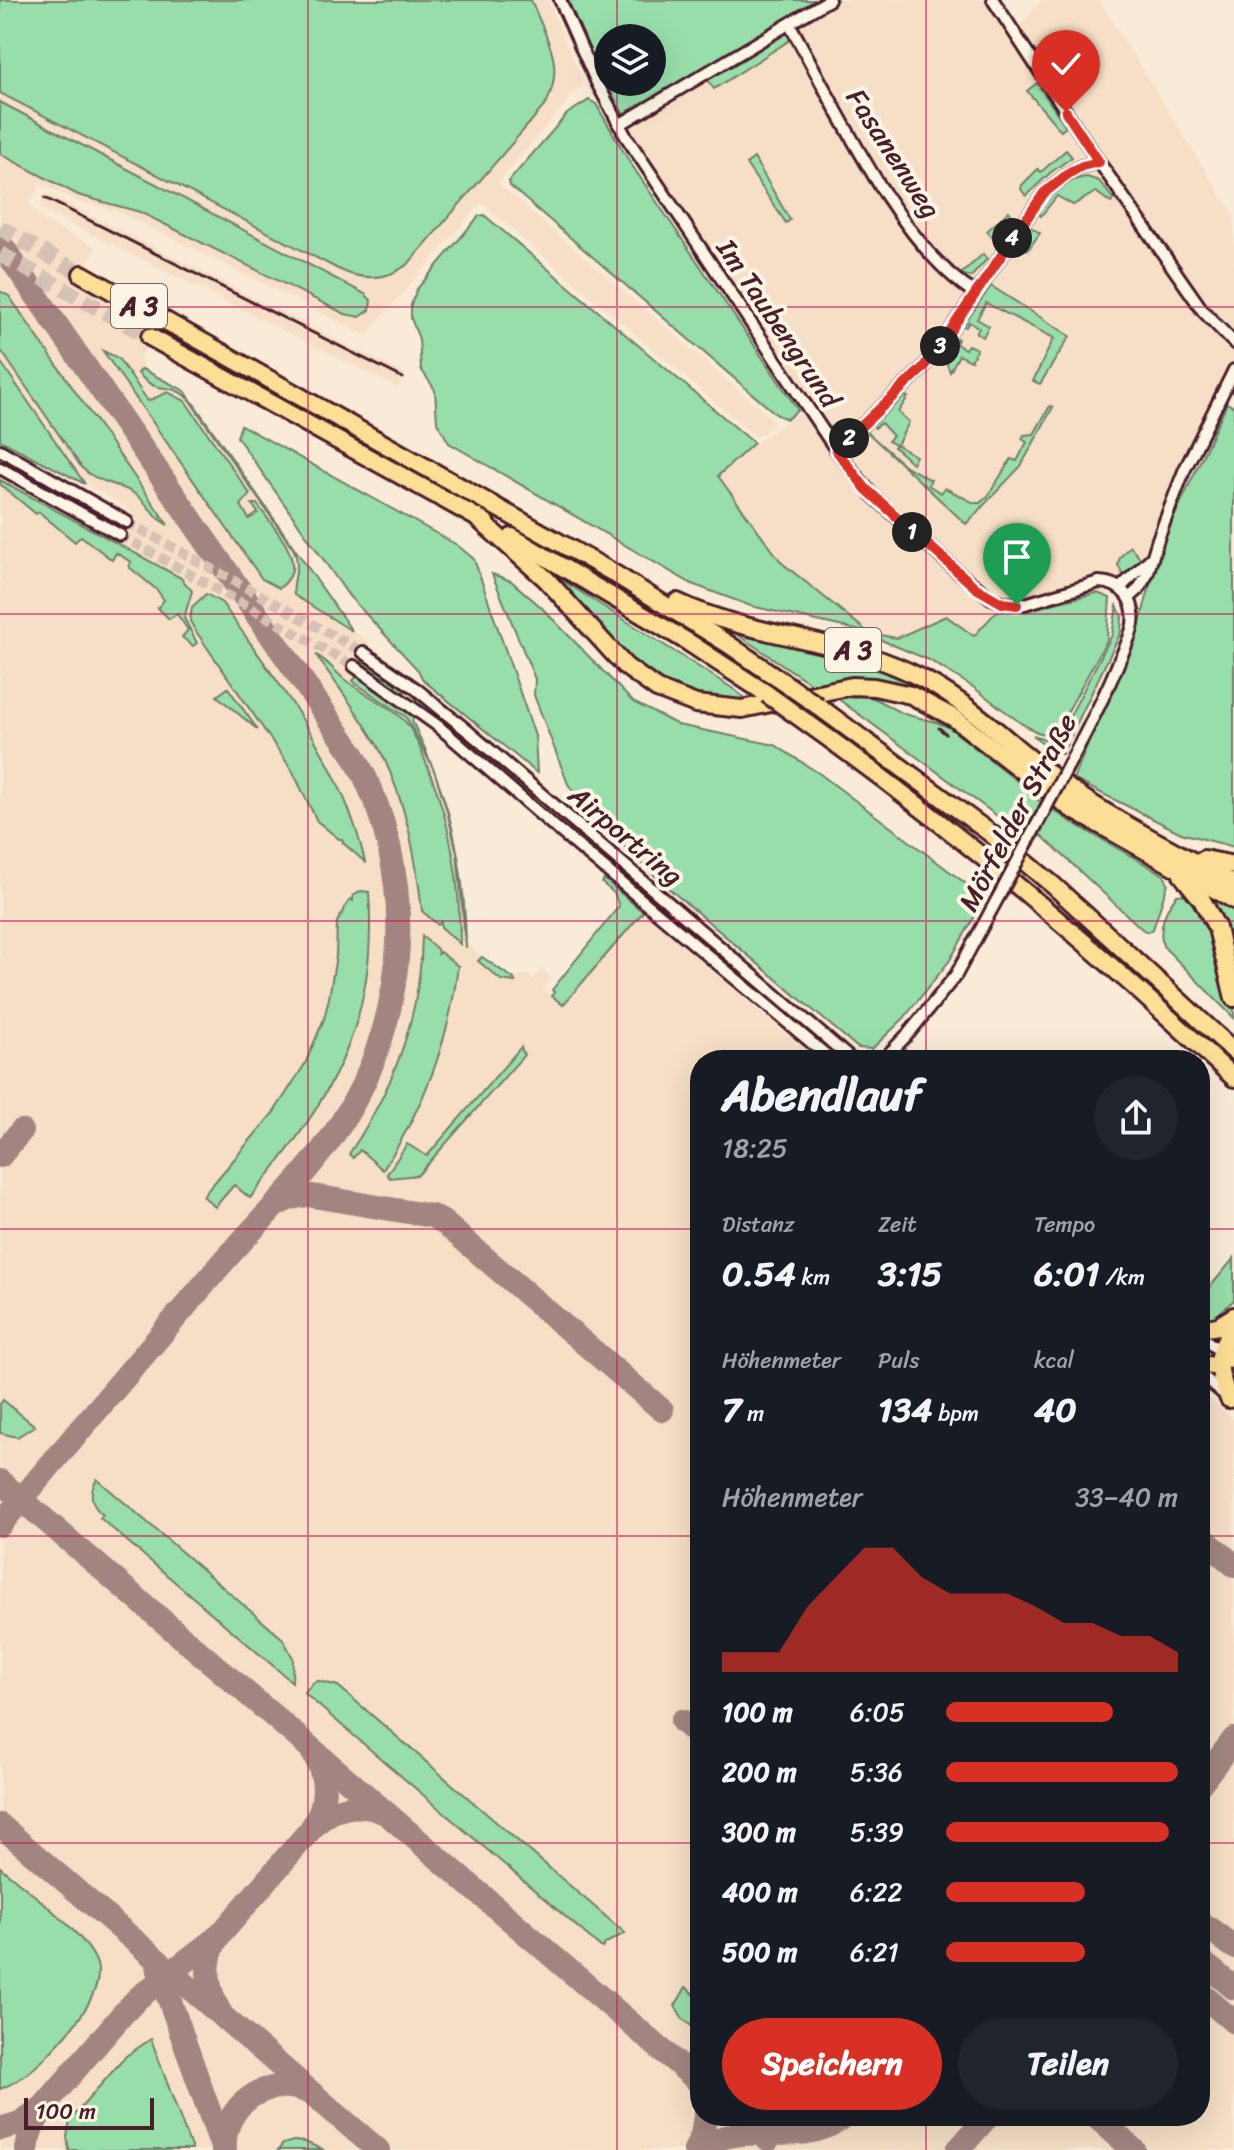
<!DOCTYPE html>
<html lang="de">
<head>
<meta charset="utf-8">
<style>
	:root { --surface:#171b24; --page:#20242c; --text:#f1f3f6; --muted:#9ea1a6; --accent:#d93025 }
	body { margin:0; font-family:Sriracha,sans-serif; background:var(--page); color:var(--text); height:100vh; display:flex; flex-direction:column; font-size:30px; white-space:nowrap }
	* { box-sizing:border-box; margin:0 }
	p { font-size:26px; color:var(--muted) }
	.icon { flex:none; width:44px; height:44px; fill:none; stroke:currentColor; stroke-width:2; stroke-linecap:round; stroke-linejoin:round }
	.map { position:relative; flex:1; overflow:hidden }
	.details { position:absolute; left:690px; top:1050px; width:520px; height:1076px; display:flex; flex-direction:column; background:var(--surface); border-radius:32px; box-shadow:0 8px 32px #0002 }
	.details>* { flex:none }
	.controls { position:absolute; left:594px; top:24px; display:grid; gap:16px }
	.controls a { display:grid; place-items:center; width:72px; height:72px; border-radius:50%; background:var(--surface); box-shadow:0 8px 32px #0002; font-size:40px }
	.scale { position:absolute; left:24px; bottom:20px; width:130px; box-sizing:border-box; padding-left:8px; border:4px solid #4a1f2b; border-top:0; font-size:22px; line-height:28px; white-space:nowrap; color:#4a1f2b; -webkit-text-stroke:6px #fcf5e5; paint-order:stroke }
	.pin { position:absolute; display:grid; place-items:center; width:68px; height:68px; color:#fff; margin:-82px -34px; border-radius:50% 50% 50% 0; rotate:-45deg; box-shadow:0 0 8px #0007 }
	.pin .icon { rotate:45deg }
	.km { position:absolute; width:40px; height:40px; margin:-20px; border-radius:50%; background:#222; color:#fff; font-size:22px; line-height:40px; text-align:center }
	.round { display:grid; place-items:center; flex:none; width:84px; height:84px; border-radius:42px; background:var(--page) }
	.overview { display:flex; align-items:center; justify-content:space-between; height:136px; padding:0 32px }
	h1 { font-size:44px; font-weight:700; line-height:60px }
	.metrics { display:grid; grid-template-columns:repeat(3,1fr); gap:12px; height:136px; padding:8px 32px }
	.metrics div { display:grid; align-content:center }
	.metrics b { font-size:34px; font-weight:700 }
	.metrics small { font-size:22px; font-weight:400 }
	.metrics p { font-size:22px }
	.chart { height:224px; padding:16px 32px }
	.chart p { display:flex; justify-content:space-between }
	.chart svg { width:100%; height:144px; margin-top:8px; fill:var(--accent); opacity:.7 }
	.button { display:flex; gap:16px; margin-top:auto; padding:16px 32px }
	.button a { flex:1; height:92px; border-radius:48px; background:var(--accent); color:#fff; font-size:32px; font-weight:700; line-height:92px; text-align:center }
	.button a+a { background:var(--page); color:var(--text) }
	ul { padding:0 32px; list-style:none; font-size:26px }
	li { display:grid; grid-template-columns:128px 96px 1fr; align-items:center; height:60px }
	li i { height:20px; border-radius:10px; background:var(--accent) }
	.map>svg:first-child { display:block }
</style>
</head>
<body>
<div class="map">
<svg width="1234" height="2150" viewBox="0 0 1234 2150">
	<rect width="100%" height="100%" fill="#f9ebd7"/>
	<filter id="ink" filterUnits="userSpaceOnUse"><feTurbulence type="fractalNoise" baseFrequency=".0125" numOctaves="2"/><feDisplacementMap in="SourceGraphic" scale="16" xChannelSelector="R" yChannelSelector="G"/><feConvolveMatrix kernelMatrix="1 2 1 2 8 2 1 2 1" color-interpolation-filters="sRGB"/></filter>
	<g filter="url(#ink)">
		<!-- built -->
		<g fill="#f6dfc6">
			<path d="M0 0H548L583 83 498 183 770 417 773 426 756 437 481 203 366 335 117 211 82 203 41 184 29 204 40 218 96 248 80 276 87 288 156 326 140 358 145 369 185 391 352 631 369 641 354 667 358 676 415 716 412 721 441 784 457 840 464 895 466 944 514 979 526 974 533 979 542 969 552 979 543 988 563 1005 643 912 817 1060H700V2116H1200V1390L1234 1420V2150H0V480L110 541 112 539 118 541 132 516 127 508 85 484 0 361Z"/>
			<path d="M839 0H999L1017 29 1042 0H1099L1234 216V362L1138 568 1105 596 1020 611 978 655 904 642 869 633 782 563 718 475 741 453 807 408 622 130Z"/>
			<path d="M47 193 278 310 405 374 398 388 79 228 40 208Z"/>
		</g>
		<!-- green -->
		<g fill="#98deaa" stroke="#717e6a" stroke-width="2" fill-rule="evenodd">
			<path d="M0 0H531C546 38 566 64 546 104L409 263C387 281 363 281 338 269L0 93Z"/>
			<path d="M567 0H836L787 28 790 40 714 89 706 78 630 126 593 59ZM608 38H652V82H608Z"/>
			<path d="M1037 83 1066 127 1061 131 1027 91Z"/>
			<path d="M589 100 596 104 629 161 798 410 787 419 777 415 510 186 509 181 567 114Z"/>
			<path d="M0 102 365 294 371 300 370 310 360 317 345 314 140 212 78 195 0 154Z"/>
			<path d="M1066 150 1072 157 1050 173 1026 196 1021 189 1022 185 1038 169 1041 172Z"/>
			<path d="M754 158 790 220 786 223 746 164Z"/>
			<path d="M1087 177 1099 181 1114 200 1111 203 1096 192 1073 205 1057 196 1041 216 1038 213C1049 196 1065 179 1087 177Z"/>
			<path d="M1009 211 1014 219 998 244 987 231Z"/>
			<path d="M484 215 754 443 718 476 782 563 869 633 897 638 946 616 974 636 995 613 1001 610 1022 611 1097 593 1110 598 1107 640 1058 729 1044 734 1037 732 1022 724 973 687 929 660 857 630 751 606 692 584 449 443 437 422 435 390 421 369 419 339 411 318V305L417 289 479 216Z"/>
			<path d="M1029 226 1040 233 1028 250 1021 246 1020 239Z"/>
			<path d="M983 254 987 259 971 277 961 274Z"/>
			<path d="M991 286 1070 336 1040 384 1033 381 1054 338 986 303 977 319 989 326 983 337 976 333 979 328 969 322 966 327 963 326Z"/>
			<path d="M0 291 9 296 168 525C151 516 148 502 135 494 118 483 97 483 82 468L0 349Z"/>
			<path d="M956 338 958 339 956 344 965 349 968 345 977 349 971 361 959 355 950 372 947 364Z"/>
			<path d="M103 351 118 358 148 401 168 392 185 401 250 494 241 505 249 519 258 513 252 504H257C273 528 313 565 279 588L262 579Z"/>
			<path d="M0 361 85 484 0 440Z"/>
			<path d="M142 369 185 391 352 631 294 595C291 579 302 568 294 550L188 398C168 380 158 397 138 373Z"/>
			<path d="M905 396 908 397 898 412 909 422 897 445 916 456 912 463 894 447 896 445 888 441 893 436 881 423 875 428 873 425Z"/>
			<path d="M1227 403 1234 407V847L1181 833 1073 779 1138 630 1160 548Z"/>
			<path d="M1050 406 1053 407 1021 466 966 524 867 432 905 466 931 480 928 485 941 493 945 488 974 503H980L988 496 1011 459 1017 461 1027 442 1022 439 1024 435 1034 434Z"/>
			<path d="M241 425 457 545 474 559 535 736 537 773 423 680 418 670 349 596 237 437Z"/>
			<path d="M20 466 127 526 124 531 19 472 17 470Z"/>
			<path d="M0 480 181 578 192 591 184 618 197 643 193 646 182 637 188 630 177 614 169 619 158 608 164 600 157 590 129 567 131 562 116 553 112 560 81 536 75 542 39 512 36 514 0 484Z"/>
			<path d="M1130 546 1142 561 1127 574 1122 573 1118 565 1120 557Z"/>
			<path d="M549 572 732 688 749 701 734 703 722 697 718 703 658 683 627 659Z"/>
			<path d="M492 574 511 581 541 607 633 702 678 725 775 745 820 774 985 898 950 960 904 1018 872 1049 858 1048 667 887 586 810 568 784 534 695 535 679Z"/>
			<path d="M206 594 222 603C279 685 343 763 365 862L343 843 342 839H339L317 821 292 770 195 630 190 621 192 607Z"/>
			<path d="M1117 606 1122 616 1121 632 1062 754 1053 752 1033 735 1048 740 1060 735 1112 635Z"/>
			<path d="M737 629C812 647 889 662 955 705 987 727 1016 754 1045 778L930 697 816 687 735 633Z"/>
			<path d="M316 655C330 662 335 673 348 682 366 696 394 707 408 725 417 738 423 755 429 770 452 827 460 883 460 944L441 927V922L438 925 422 911C416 855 406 803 381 752 363 718 338 687 316 655Z"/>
			<path d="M363 659 404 686 406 691 401 692 360 664Z"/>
			<path d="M357 676 415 716 412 721C450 797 465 863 466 948L457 853 447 811 434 770 406 717 355 683 353 681Z"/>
			<path d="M228 688 258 730 217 696Z"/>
			<path d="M863 696C881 698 889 709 905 714 921 719 936 720 950 728L1036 796 1035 798 1068 820 1164 875 1168 883 1153 929 1148 932 1143 930 1041 835 1035 844 837 698Z"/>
			<path d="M416 698H420L530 791 533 800 416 703Z"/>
			<path d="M572 832 781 1004 771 1001Z"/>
			<path d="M604 879 643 912 563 1005 552 996 554 992 552 990 619 906 614 893 602 883Z"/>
			<path d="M361 891 369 892C378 1025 331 1099 250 1198L234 1185 215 1207 203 1196 274 1112 305 1064 324 1019 329 998 336 956 337 922 350 899 353 901V896Z"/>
			<path d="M1201 892 1234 911V985Z"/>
			<path d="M1188 894 1209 922 1226 994 1234 1007V1018L1163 946C1158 928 1165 909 1177 895Z"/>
			<path d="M422 936 437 949 438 954 440 952 458 966C449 1042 424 1107 383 1170L360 1150 353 1158 349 1154C394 1088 421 1016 422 936Z"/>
			<path d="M482 957 514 979 515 982 501 980 478 961Z"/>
			<path d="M521 1047 524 1055 418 1175 390 1178 387 1174 407 1144 427 1156Z"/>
			<path d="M1234 1258V1300L1213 1319 1200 1311V1299Z"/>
			<path d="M3 1400 35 1426 17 1437 0 1433V1404Z"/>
			<path d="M97 1479 283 1639 293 1658 292 1682 100 1518 103 1515C90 1505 89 1492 97 1479Z"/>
			<path d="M319 1681 338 1686 625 1933 606 1943 602 1948 304 1693 314 1682Z"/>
			<path d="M0 1867C24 1888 95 1939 98 1969 100 1991 80 2019 66 2035 47 2057 28 2078 0 2089Z"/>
			<path d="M686 1987 700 2000V2033L683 2019 675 2006Z"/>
			<path d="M151 2039 192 2150H69L67 2137 70 2120 126 2056Z"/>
			<path d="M293 2141 305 2142 324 2150H278L283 2144Z"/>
		</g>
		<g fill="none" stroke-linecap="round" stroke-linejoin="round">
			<!-- taxiway -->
			<g stroke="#a28581" stroke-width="24">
				<path d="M0 243 353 754C419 869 412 1018 338 1128 302 1182 253 1226 212 1275 141 1358 70 1441 0 1525"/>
				<path d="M0 1156 21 1131"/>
				<path d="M276 1205 291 1198 307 1195 432 1216 443 1222 662 1410"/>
				<path d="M0 1481 700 2083"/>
				<path d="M1200 1536 1234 1565"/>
				<path d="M682 1721 700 1737"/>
				<path d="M1200 1784 1234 1739"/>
				<path d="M0 1825 378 2150"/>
				<path d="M313 1827C332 1806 358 1801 385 1813"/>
				<path d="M1200 1922 1234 1947"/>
				<path d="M218 1937C203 1962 206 1987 220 2012"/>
				<path d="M1200 1960 1234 1988"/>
				<path d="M158 1968 223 2150"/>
				<path d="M1200 1993 1234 2022"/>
				<path d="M739 2116 768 2140"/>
				<path d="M1095 2116 1134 2150"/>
				<path d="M0 2129 20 2123 42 2108"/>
				<path d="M27 2150 30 2132 44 2106 122 2015 138 1998 220 1935 311 1829C328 1804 328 1777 312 1751"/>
				<path d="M225 2150C221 2104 270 2073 310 2093"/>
				<path d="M695 2150 702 2135 705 2116"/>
				<path d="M698 2150C744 2116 794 2150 839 2120"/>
				<path d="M958 2150 988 2116"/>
			</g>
			<!-- minor-tunnel -->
			<g stroke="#d6c2b5" stroke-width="10" stroke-dasharray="10 5" stroke-linecap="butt">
				<path d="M127 522 363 652"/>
				<path d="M120 535 354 666"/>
			</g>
			<!-- highway-tunnel -->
			<g stroke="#d6c2b5" stroke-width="16" stroke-dasharray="16 8" stroke-linecap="butt">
				<path d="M0 228 82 274"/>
				<path d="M0 254 150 337"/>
			</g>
			<defs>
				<g id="minor">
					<path d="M560 0 597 83 625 135 836 450 872 495 959 573 991 598 1005 603 1025 604 1099 582C1123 583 1136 601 1133 624 1131 636 1125 648 1120 659 1105 696 1087 731 1068 766"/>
					<path d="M993 0 1099 162 1203 311 1234 343"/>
					<path d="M790 25C834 103 899 246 975 293"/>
					<path d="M619 125 829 0"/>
					<path d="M0 450 127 522"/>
					<path d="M836 450 922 369 946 337 1044 193 1068 174 1082 166 1099 162"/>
					<path d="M0 468 120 535"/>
					<path d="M1120 588 1150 559"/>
					<path d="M1129 598 1138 590 1147 575 1158 539 1184 471 1234 370"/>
					<path d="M363 652 415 688 469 732 852 1060"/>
					<path d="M354 666 438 726 542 816 832 1060"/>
					<path d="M883 1060 909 1033 956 975 1000 894"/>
					<path d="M1200 1336 1224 1354"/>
					<path d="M1200 1374 1226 1396"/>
				</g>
				<g id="highway">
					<path d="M82 274 610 571 728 644 792 688"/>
					<path d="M150 337 485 522"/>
					<path d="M476 517 546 579 625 666 657 689 696 704 742 709 852 686 874 687 911 695 954 718 1070 808 1234 900"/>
					<path d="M512 537 688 642 767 694"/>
					<path d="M677 602C750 637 834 637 909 672 968 699 1009 745 1061 783 1115 822 1176 851 1234 884"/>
					<path d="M818 706 990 833 1053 885 1234 1051"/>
					<path d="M792 712C949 823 1094 946 1234 1078"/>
					<path d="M1204 859 1234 865"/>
					<path d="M1182 875 1202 900 1217 928 1234 998"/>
					<path d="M1200 1329 1218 1326 1234 1316"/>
					<path d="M1200 1364 1213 1366 1234 1356"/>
					<path d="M1229 1399C1213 1359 1218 1358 1234 1321"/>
				</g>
			</defs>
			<!-- minor casing -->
			<use href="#minor" stroke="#4a1f2b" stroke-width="16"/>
			<!-- highway casing -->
			<use href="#highway" stroke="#4a1f2b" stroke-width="22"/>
			<!-- minor -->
			<use href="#minor" stroke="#fcf5e5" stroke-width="10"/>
			<!-- highway -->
			<use href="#highway" stroke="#fdde96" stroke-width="16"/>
			<!-- rail -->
			<g stroke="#4a1f2b" stroke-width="3">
				<path d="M45 198 403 378"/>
				<path d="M939 728 946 734"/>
			</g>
			<defs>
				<path id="minor-bridge" d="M1000 894 1068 766"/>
				<g id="highway-bridge">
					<path d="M792 688 818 706"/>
					<path d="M767 694 792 712"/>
				</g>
			</defs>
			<!-- minor-bridge casing -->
			<use href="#minor-bridge" stroke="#4a1f2b" stroke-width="16" stroke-linecap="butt"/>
			<!-- highway-bridge casing -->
			<use href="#highway-bridge" stroke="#4a1f2b" stroke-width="22" stroke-linecap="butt"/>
			<!-- minor-bridge -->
			<use href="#minor-bridge" stroke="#fcf5e5" stroke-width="10"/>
			<!-- highway-bridge -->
			<use href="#highway-bridge" stroke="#fdde96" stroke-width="16"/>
		</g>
	</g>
	<g fill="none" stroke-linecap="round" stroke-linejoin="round" filter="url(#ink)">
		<defs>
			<path id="route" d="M1017 605 1002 603 976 588 866 489 836 450 922 369 946 337 1044 193 1068 174 1082 166 1099 162 1066 112"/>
		</defs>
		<!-- route casing -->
		<use href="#route" stroke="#fff" stroke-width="16"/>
		<!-- route -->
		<use href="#route" stroke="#d93025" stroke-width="10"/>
	</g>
	<!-- grid -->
	<path fill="none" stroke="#c2185b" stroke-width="2" stroke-opacity="0.55" d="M308 0V2150M617 0V38M926 0V1060M617 82V2150M0 307H1234M0 614H1234M0 921H1234M0 1229H700M1200 1229H1234M0 1536H700M1200 1536H1234M0 1843H700M1200 1843H1234M926 2116V2150"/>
	<g text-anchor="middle" stroke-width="8" stroke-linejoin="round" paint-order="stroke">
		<!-- shield labels -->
		<g fill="#fcf5e5" stroke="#7f5f63" stroke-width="2">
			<rect x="111" y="284" width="56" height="44" rx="6"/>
			<rect x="825" y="628" width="56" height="44" rx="6"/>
		</g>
		<g font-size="26" font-weight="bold" fill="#4a1f2b">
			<text x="139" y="315">A 3</text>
			<text x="853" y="659">A 3</text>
		</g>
		<!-- street labels -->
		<g font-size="28" fill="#4a1f2b" stroke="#fcf5e5">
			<text transform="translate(894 153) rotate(57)" y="10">Fasanenweg</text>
			<text transform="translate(779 323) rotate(56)" y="10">Im Taubengrund</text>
			<text transform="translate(1017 812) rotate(-62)" y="10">Mörfelder Straße</text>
			<text transform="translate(626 835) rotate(40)" y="10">Airportring</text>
		</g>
	</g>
</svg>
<div class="controls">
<a><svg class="icon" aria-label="layers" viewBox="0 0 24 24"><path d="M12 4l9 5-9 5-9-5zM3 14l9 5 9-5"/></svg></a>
</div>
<div class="scale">100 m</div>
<div class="pin" style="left:1017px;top:605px;background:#1e9e55"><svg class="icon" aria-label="arrive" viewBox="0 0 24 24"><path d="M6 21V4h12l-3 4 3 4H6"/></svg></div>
<div class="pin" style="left:1066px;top:112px;background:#d93025"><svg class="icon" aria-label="check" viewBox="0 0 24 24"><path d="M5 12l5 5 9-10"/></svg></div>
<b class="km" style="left:912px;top:532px">1</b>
<b class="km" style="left:849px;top:438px">2</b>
<b class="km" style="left:940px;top:346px">3</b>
<b class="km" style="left:1012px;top:238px">4</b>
<section class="details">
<div class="overview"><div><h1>Abendlauf</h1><p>18:25</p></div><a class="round"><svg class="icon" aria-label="share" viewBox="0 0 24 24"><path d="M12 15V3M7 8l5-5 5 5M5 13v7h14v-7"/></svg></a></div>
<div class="metrics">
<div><p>Distanz</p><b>0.54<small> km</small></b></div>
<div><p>Zeit</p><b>3:15</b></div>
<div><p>Tempo</p><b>6:01<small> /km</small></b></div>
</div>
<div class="metrics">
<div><p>Höhenmeter</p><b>7<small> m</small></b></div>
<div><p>Puls</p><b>134<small> bpm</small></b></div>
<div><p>kcal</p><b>40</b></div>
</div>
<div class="chart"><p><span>Höhenmeter</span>33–40 m</p>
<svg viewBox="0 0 160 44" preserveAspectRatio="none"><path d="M0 44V38L10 38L20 38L30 24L40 15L50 6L60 6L70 15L80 20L90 20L100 20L110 24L120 29L130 29L140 33L150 33L160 38V44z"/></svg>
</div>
<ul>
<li><b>100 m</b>6:05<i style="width:72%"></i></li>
<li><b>200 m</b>5:36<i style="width:100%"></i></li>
<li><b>300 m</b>5:39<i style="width:96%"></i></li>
<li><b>400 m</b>6:22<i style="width:60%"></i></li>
<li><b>500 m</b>6:21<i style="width:60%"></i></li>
</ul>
<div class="button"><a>Speichern</a><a>Teilen</a></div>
</section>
</div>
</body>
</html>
